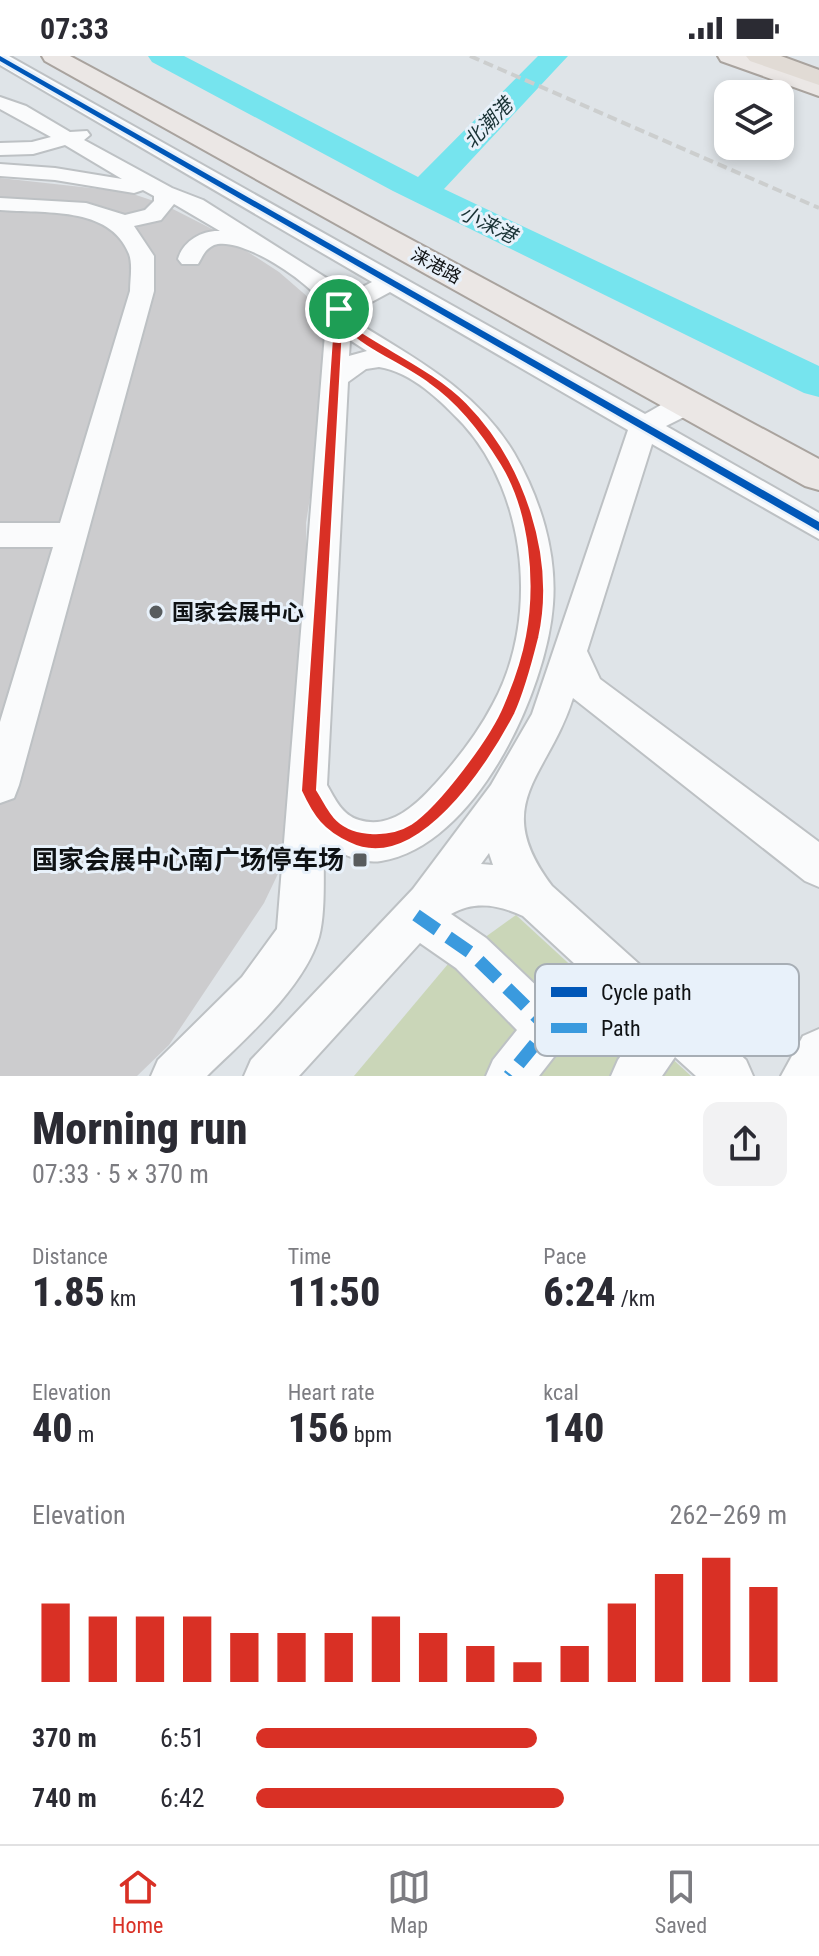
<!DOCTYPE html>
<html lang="en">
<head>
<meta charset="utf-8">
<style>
	:root { --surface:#fff; --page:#f2f2f3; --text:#2b2b33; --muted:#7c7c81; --line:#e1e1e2; --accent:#d93025 }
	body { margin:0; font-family:"Roboto Condensed","Noto Sans SC",sans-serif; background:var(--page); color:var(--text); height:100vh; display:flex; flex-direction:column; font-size:30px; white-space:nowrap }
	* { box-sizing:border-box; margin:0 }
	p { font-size:26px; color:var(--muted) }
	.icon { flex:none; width:44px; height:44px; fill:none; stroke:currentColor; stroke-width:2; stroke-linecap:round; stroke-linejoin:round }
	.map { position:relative; height:1020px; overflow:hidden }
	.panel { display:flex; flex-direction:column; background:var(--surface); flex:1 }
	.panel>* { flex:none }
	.tools { position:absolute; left:714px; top:24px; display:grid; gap:16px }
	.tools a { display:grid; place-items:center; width:80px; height:80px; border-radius:16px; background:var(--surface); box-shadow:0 4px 12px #0003; font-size:40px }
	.pin { position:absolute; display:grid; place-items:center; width:68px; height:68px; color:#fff; margin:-34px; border:4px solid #fff; border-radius:50%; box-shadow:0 2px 8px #0007 }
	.round { display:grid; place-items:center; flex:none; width:84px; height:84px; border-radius:16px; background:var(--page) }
	.headline { display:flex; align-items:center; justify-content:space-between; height:136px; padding:0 32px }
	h1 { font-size:44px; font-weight:800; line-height:60px }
	.stats { display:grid; grid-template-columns:repeat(3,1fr); gap:12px; height:136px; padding:8px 32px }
	.stats div { display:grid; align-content:center }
	.stats b { font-size:40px; font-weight:800 }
	.stats small { font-size:22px; font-weight:400 }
	.stats p { font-size:22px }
	.chart { height:224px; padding:16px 32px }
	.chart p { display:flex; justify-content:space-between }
	.chart svg { width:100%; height:144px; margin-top:8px; stroke:var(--accent); stroke-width:6 }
	ul { padding:0 32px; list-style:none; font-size:26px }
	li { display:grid; grid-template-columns:128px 96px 1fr; align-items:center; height:60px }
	li i { height:20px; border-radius:10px; background:var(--accent) }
	.status { display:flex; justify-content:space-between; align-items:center; height:56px; padding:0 40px; background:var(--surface); direction:ltr }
	.status svg { height:22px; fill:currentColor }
	.dock { display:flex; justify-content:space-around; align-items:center; height:112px; border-top:2px solid var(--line); background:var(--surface); font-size:22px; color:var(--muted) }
	.dock a { display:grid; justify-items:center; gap:4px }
	.dock .on { color:var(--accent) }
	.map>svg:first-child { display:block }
</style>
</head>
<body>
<div class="status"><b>07:33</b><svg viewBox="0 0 49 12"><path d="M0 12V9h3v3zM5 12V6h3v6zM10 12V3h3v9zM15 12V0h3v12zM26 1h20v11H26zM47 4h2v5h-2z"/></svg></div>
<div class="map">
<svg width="819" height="1020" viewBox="0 0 819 1020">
	<rect width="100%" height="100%" fill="#dfe4e8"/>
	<!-- green -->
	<path fill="#cad6b8" d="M516 859 691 1020H354L448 908Z"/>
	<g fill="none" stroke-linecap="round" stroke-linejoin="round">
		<!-- river -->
		<path fill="#76e4ee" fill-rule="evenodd" d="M148 0H184L418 121 538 0H568L444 133 819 310V341L804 337 393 135 152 6Z"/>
	</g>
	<!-- building -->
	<path fill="#ccccce" d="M0 122 127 136 163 148 214 174 279 216 309 242 335 283 306 467 309 753 264 847 169 989 137 1020H0Z"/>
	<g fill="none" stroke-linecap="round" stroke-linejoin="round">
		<defs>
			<g id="minor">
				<path d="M0 0H9L645 358C661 350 677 336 696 341L700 348 696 355 666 370 819 457V483L652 388 587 595 600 623 819 786V831L805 825 573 642C548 722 489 746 552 830L746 1004 753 1020H696L675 1001 662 1020H611L618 1004 642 970 523 860C499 849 475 844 451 858L486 882 564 956 571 972 564 988 539 1020H486L493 1004 517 974 456 912 420 887 299 1020H244L251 1004 413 833 491 729 532 658 628 374 390 236 353 256 358 267C417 304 477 335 514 397 540 442 557 496 553 548 547 634 476 790 381 805 360 808 341 797 324 788 323 815 326 855 319 881 304 932 244 984 207 1020H151L158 1004 242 921 277 873 327 253C315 229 241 179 214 189 204 194 203 200 198 208H182L178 203C183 185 202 174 220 175L174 148 161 164 134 170 154 200V235L19 729 14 742 0 747V666L53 491H0V467H60L130 235C130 224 133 208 129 198 110 149 43 158 0 154V142L86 147 125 159 145 154 154 145V140L143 134 134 137 55 124 0 120V108L55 112 122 123 65 89 33 98 0 99V87L32 86 51 81 0 53V41L26 50 70 76 87 75 90 79 84 84 172 132 203 144 328 223 345 240 372 226 0 9ZM350 284 367 295 349 300ZM379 311C412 316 441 345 463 368 528 440 539 564 493 648 479 675 457 704 436 727 417 748 391 774 359 764 342 759 335 743 327 729L348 326 366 313ZM489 797 493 809 481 808Z"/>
				<path d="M819 973V1020H781L803 980Z"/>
			</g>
			<g id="major">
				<path d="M42 0H70L819 403V434L805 430 45 5Z"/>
				<path d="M718 0H750L819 25V40L721 5Z"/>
			</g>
			<path id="highway" d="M746 0H781L819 14V29L750 5Z"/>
		</defs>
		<!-- minor casing -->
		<use href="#minor" stroke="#bdc1c4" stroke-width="4"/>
		<!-- major casing -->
		<use href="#major" stroke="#a9a39e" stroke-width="4"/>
		<!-- highway casing -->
		<use href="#highway" stroke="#a9a39e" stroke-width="4"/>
		<!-- minor -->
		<use href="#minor" fill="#fafbfc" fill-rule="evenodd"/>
		<!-- major -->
		<use href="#major" fill="#ebe7e5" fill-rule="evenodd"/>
		<!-- highway -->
		<use href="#highway" fill="#e1dbd5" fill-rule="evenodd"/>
		<!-- rail -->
		<path stroke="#cccece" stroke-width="4" stroke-dasharray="10 5" stroke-linecap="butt" d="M470 0 819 152"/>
		<!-- quiet -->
		<path stroke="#3a9ade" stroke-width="13" stroke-dasharray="26 13" stroke-linecap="butt" d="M416 859 471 897 548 972 509 1020"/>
		<defs>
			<path id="cycleway" d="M0 0 819 466V475L0 5Z"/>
		</defs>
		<!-- cycleway casing -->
		<use href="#cycleway" stroke="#e8f1fa" stroke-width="5"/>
		<!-- cycleway -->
		<use href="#cycleway" fill="#0057b8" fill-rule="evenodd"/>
	</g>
	<!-- route -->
	<path fill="#d93025" stroke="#fff" stroke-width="2" fill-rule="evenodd" d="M339 250C348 255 348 267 357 273 393 297 436 316 467 347 525 406 557 501 539 582 533 606 525 636 515 658 489 708 417 821 349 787 323 775 313 761 301 735L334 253ZM343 272C367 295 402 308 429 328 459 349 481 378 500 409 529 456 535 527 525 580 521 602 512 628 503 649 490 681 439 749 411 768 390 781 355 781 337 764 329 757 323 743 317 734Z"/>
	<!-- markers -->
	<g fill="#585c5e" stroke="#e8f1fa" stroke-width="3">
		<circle cx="156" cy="556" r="8"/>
		<rect x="352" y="796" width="16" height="16" rx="4"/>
	</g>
	<g text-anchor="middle" stroke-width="6" stroke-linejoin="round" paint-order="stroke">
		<!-- far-street labels -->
		<g font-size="18" fill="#0f1214" stroke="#e8f1fa">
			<text transform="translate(436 210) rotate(29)" y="6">涞港路</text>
		</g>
		<!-- far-water labels -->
		<g font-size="20" font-style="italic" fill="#193235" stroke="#e8f1fa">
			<text transform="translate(488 67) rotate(-46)" y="7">北潮港</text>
			<text transform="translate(488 168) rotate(26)" y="7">小涞港</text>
		</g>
		<!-- poi labels -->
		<g font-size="22" font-weight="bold" fill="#0f1214" stroke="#e8f1fa" text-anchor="start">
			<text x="172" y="564">国家会展中心</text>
		</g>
		<!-- near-poi labels -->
		<g font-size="26" font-weight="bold" fill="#0f1214" stroke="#e8f1fa" text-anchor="end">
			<text x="344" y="813">国家会展中心南广场停车场</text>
		</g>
	</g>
	<!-- legend -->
	<rect x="535" y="908" width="264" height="92" rx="12" fill="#e8f1fa" stroke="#a7aeb5" stroke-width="2"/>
	<rect x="551" y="931" width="36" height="10" fill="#0057b8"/>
	<rect x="551" y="967" width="36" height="10" fill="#3a9ade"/>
	<g font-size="22" fill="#0f1214">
		<text x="601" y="944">Cycle path</text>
		<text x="601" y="980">Path</text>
	</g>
</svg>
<div class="tools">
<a><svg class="icon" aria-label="layers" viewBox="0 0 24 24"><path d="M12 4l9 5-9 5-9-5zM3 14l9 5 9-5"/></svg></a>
</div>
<div class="pin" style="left:339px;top:253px;background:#1e9e55"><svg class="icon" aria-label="arrive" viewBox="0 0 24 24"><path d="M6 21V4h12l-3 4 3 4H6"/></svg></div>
</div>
<section class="panel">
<div class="headline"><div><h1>Morning run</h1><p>07:33 · 5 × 370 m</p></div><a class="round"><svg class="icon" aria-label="share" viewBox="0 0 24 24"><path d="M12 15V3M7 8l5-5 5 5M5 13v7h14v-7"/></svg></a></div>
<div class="stats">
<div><p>Distance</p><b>1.85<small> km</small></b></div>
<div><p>Time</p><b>11:50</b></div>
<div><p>Pace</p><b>6:24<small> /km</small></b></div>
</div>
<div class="stats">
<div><p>Elevation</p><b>40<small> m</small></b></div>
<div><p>Heart rate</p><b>156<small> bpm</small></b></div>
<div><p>kcal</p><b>140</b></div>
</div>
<div class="chart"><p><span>Elevation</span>262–269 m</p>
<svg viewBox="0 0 160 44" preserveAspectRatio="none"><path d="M5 44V20M15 44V24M25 44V24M35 44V24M45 44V29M55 44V29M65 44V29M75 44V24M85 44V29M95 44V33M105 44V38M115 44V33M125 44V20M135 44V11M145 44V6M155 44V15"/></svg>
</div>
<ul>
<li><b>370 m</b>6:51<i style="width:53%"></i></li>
<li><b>740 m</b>6:42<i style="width:58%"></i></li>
</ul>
</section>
<nav class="dock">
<a class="on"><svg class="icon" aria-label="home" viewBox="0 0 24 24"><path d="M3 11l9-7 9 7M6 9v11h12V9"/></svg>Home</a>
<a><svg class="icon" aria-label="map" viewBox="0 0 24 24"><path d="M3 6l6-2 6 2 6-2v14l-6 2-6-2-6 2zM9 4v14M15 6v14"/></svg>Map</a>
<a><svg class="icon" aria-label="saved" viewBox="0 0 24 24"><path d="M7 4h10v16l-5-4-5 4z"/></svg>Saved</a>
</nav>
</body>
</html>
